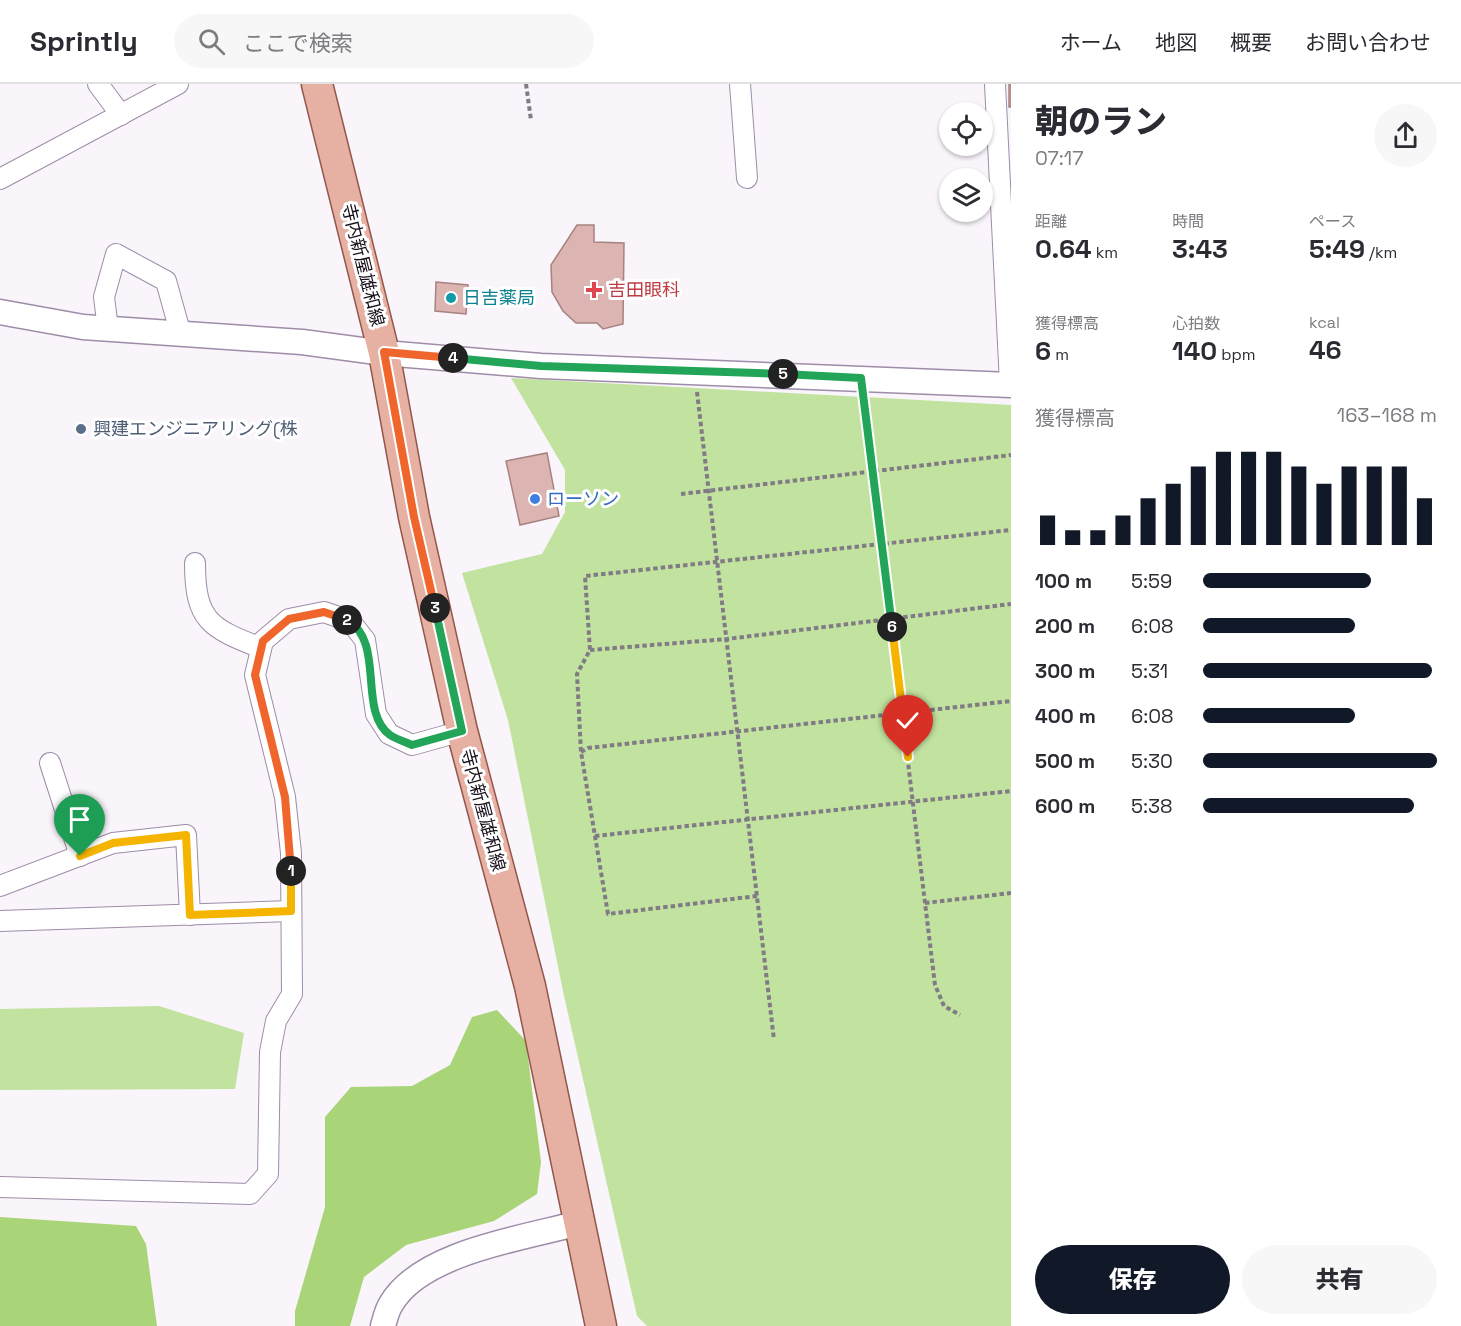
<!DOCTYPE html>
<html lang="ja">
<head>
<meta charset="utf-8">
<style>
	:root { --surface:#fff; --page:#f7f7f7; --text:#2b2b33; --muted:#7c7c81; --line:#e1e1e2; --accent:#111827 }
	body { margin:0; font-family:"Space Grotesk","Noto Sans JP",sans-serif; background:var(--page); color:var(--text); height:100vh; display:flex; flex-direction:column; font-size:22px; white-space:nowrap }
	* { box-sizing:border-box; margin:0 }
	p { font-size:20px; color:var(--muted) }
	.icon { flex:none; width:33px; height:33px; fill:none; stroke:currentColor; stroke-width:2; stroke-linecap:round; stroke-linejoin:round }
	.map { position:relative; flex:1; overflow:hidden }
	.panel { display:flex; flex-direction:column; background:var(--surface); width:450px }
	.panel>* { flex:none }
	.tools { position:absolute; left:939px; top:18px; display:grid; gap:12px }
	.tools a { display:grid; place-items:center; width:54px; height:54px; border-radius:50%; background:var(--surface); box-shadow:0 2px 4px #0004; font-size:30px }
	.pin { position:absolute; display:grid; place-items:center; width:51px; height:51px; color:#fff; margin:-62px -26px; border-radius:50% 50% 50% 0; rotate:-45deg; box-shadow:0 0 6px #0007 }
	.pin .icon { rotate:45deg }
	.km { position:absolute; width:30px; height:30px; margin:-15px; border-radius:50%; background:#222; color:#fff; font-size:16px; line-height:30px; text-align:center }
	.round { display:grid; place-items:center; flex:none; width:63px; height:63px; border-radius:32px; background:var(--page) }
	.overview { display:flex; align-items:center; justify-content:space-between; height:102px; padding:0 24px }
	h1 { font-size:33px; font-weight:800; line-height:45px }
	.stats { display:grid; grid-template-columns:repeat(3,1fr); gap:9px; height:102px; padding:6px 24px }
	.stats div { display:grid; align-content:center }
	.stats b { font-size:26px; font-weight:800 }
	.stats small { font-size:16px; font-weight:400 }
	.stats p { font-size:16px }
	.chart { height:168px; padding:12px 24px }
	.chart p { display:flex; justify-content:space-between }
	.chart svg { width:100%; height:108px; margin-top:6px; stroke:var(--accent); stroke-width:6 }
	.button { display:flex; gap:12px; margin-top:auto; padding:12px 24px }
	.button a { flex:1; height:69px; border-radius:36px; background:var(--accent); color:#fff; font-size:24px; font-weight:800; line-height:69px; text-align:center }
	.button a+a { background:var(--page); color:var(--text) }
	ul { padding:0 24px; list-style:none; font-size:20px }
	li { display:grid; grid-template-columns:96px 72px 1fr; align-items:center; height:45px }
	li i { height:15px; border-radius:8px; background:var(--accent) }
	header { display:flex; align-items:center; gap:36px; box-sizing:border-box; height:84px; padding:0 30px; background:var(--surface); border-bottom:2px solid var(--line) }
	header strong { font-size:28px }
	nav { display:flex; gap:33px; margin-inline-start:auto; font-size:21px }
	.search { width:420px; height:54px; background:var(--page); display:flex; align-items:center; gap:15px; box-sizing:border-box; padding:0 21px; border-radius:33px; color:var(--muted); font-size:22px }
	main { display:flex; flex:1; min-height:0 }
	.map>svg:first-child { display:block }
</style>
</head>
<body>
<header>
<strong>Sprintly</strong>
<div class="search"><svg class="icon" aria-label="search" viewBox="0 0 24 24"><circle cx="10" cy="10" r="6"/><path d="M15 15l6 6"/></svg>ここで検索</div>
<nav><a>ホーム</a><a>地図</a><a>概要</a><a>お問い合わせ</a></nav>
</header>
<main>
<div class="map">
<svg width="1011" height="1242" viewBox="0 0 1011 1242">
	<rect width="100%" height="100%" fill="#f9f5fb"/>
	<!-- green -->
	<g fill="#c2e39f">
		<path d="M511 294 1011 321V1242H647L637 1232 564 912 508 636 462 489 542 470 565 428V386Z"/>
		<path d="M159 922 244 949 235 1005 0 1006V925Z"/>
	</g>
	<!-- forest -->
	<g fill="#a9d478">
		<path d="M497 926 526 957 541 1078 537 1110 494 1137 406 1161 364 1193 350 1242H295V1227L325 1123V1033L351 1003 412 1002 450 981 472 933Z"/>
		<path d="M0 1133 136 1142 146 1160 157 1242H0Z"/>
	</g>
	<!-- building -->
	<g fill="#dcb4b2" stroke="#a78280" stroke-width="1.5">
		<rect x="1009" y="0" width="2" height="23"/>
		<path d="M577 141H594V158L624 159 623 240 603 245 597 239H576L563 227 552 208 551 181Z"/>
		<path d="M436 198 468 201 466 230 435 227Z"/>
		<path d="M547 369 559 432 520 441 506 377Z"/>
	</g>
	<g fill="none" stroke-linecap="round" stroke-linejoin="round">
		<defs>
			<g id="minor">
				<path d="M98 0 121 31"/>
				<path d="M740 0 747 94"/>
				<path d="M995 0 1010 300"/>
				<path d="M0 95 178 0"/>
				<path d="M108 245 104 213 116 170 166 197 181 251"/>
				<path d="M195 479C195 537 210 544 261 564"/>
				<path d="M50 679 80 772"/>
				<path d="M0 802 113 759 186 751 190 831"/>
				<path d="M0 837 291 827"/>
				<path d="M0 1103 250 1110 268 1090 270 968 276 937 292 910 291 769 285 713 255 591 263 557 289 535 324 528 350 537 365 556 376 630 389 650 412 661 462 647"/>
			</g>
			<g id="tertiary">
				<path d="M0 228 83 243 302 258 384 269 541 282 1011 301"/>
				<path d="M383 1242C385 1235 387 1226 391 1220 421 1168 524 1154 579 1139"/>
			</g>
			<path id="primary" d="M317 0 384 269 414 433 462 647 530 902 601 1242"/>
		</defs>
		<!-- minor casing -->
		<use href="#minor" stroke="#9e8ca8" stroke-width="22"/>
		<!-- tertiary casing -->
		<use href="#tertiary" stroke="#9e8ca8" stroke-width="27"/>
		<!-- primary casing -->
		<use href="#primary" stroke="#92564a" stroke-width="33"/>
		<!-- path -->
		<g stroke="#807b84" stroke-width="4" stroke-dasharray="4.5 3" stroke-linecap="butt">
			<path d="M526 0 531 36"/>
			<path d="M697 308 774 956"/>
			<path d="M864 316 935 901 944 922 960 931"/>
			<path d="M681 410 1011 371"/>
			<path d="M590 566 727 555 1011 520"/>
			<path d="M581 668 588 664 1011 617"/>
			<path d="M595 752 1011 707"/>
			<path d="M757 812 608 830 581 668 577 590 590 566 585 492 1011 446"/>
			<path d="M925 819 1011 809"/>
		</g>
		<!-- minor -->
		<use href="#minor" stroke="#fff" stroke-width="20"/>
		<!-- tertiary -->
		<use href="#tertiary" stroke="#fff" stroke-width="24"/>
		<!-- primary -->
		<use href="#primary" stroke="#e6b0a2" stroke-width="30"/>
	</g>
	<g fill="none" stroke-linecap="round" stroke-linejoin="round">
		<defs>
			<path id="split-1" d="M80 772 113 759 186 751 190 831 291 827V787"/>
			<path id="split-2" d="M291 787 285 713 255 591 263 557 289 535 324 528 347 536"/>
			<path id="split-3" d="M347 536C386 558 357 627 390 651 396 655 405 658 412 661L462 647 435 524"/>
			<path id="split-4" d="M435 524 414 433 384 268 453 274"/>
			<path id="split-5" d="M453 274 541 282 783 290"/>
			<path id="split-6" d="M783 290 861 294 892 543"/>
			<path id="split-7" d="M892 543 908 673"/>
		</defs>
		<!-- split-1 casing -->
		<use href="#split-1" stroke="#fff" stroke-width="12"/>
		<!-- split-2 casing -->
		<use href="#split-2" stroke="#fff" stroke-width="12"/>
		<!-- split-3 casing -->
		<use href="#split-3" stroke="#fff" stroke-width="12"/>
		<!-- split-4 casing -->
		<use href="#split-4" stroke="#fff" stroke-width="12"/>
		<!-- split-5 casing -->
		<use href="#split-5" stroke="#fff" stroke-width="12"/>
		<!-- split-6 casing -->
		<use href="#split-6" stroke="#fff" stroke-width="12"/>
		<!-- split-7 casing -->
		<use href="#split-7" stroke="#fff" stroke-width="12"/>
		<!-- split-1 -->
		<use href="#split-1" stroke="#f5b400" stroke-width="8"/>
		<!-- split-2 -->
		<use href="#split-2" stroke="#f0652b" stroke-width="8"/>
		<!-- split-3 -->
		<use href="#split-3" stroke="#22a559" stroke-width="8"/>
		<!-- split-4 -->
		<use href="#split-4" stroke="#f0652b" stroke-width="8"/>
		<!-- split-5 -->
		<use href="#split-5" stroke="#22a559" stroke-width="8"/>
		<!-- split-6 -->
		<use href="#split-6" stroke="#22a559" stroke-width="8"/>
		<!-- split-7 -->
		<use href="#split-7" stroke="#f5b400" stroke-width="8"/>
	</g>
	<!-- markers -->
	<path fill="#e0444e" stroke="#fff" stroke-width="2" d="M591 197h6v6h6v6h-6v6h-6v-6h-6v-6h6z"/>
	<circle fill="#0f9aa8" stroke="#fff" stroke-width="2" cx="451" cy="214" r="6"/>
	<circle fill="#5c6f8a" stroke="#fff" stroke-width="2" cx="81" cy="345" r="6"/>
	<circle fill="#3f7fe0" stroke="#fff" stroke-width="2" cx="535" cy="415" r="6"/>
	<g text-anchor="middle" stroke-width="6" stroke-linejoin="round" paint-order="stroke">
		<!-- street labels -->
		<g font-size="18" fill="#17101b" stroke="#fff">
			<text transform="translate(363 181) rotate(76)" y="6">寺内新屋雄和線</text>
			<text transform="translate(483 726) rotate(75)" y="6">寺内新屋雄和線</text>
		</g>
		<!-- health labels -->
		<g font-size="18" fill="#be3a42" stroke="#fff" text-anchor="start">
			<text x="608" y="212">吉田眼科</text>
		</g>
		<!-- culture labels -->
		<g font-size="18" fill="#0d838f" stroke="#fff" text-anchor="start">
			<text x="463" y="220">日吉薬局</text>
		</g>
		<!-- service labels -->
		<g font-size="18" fill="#4e5e75" stroke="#fff" text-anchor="start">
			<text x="93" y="351">興建エンジニアリング(株</text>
		</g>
		<!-- shop labels -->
		<g font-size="18" fill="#366cbe" stroke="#fff" text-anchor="start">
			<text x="547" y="421">ローソン</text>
		</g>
	</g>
</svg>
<div class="tools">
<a><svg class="icon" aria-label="locate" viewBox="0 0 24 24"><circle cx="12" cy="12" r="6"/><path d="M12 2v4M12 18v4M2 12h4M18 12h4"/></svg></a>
<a><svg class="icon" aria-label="layers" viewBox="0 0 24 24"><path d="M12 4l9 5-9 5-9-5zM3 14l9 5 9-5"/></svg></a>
</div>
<div class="pin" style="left:80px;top:772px;background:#1e9e55"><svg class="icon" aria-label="arrive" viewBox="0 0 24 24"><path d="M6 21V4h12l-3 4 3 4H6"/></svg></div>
<div class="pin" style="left:908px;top:673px;background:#d93025"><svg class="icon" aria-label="check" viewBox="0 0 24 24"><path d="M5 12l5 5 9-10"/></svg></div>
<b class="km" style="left:291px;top:787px">1</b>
<b class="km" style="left:347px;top:536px">2</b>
<b class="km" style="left:435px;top:524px">3</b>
<b class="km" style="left:453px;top:274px">4</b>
<b class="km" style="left:783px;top:290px">5</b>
<b class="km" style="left:892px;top:543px">6</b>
</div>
<section class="panel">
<div class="overview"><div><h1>朝のラン</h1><p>07:17</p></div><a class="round"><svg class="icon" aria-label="share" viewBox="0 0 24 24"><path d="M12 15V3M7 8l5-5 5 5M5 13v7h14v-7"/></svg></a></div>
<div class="stats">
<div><p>距離</p><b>0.64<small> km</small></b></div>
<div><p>時間</p><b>3:43</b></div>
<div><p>ペース</p><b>5:49<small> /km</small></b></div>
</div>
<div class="stats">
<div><p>獲得標高</p><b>6<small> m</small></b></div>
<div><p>心拍数</p><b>140<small> bpm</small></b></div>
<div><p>kcal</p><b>46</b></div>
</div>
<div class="chart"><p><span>獲得標高</span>163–168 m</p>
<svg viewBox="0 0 160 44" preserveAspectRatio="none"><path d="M5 44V32M15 44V38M25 44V38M35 44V32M45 44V25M55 44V19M65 44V12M75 44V6M85 44V6M95 44V6M105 44V12M115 44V19M125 44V12M135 44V12M145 44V12M155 44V25"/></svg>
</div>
<ul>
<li><b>100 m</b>5:59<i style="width:72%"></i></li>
<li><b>200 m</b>6:08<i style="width:65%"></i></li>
<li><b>300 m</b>5:31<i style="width:98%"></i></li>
<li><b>400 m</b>6:08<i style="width:65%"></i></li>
<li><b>500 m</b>5:30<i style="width:100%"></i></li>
<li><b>600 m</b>5:38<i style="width:90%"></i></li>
</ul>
<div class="button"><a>保存</a><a>共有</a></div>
</section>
</main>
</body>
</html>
